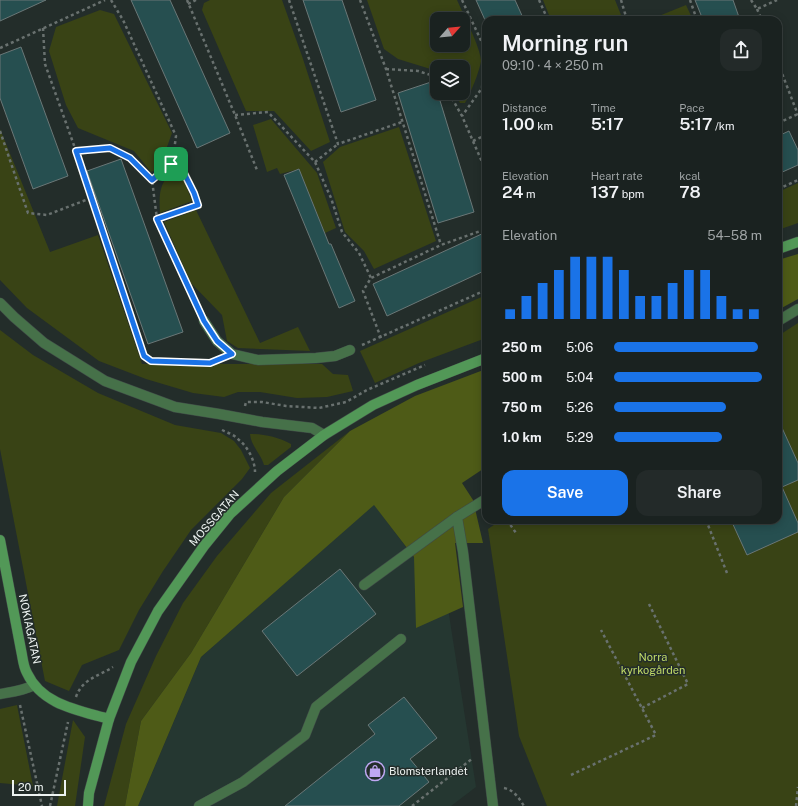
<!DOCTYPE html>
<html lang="en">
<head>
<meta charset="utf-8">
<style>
	:root { --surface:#1a2220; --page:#232a29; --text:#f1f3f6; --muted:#9fa4a5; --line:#383f3e; --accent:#1a73e8 }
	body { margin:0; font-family:"Public Sans",sans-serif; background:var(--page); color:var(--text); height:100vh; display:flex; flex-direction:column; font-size:15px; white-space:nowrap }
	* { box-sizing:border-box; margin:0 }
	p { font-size:13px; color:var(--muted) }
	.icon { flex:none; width:22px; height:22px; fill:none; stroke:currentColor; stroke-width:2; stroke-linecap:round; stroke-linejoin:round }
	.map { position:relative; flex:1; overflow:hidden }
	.panel { position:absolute; left:482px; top:16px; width:300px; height:508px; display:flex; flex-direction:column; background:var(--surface); border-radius:12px; box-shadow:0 2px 10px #0003,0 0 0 1px var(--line) }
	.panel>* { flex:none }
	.needle { width:26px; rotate:63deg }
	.buttons { position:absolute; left:430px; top:12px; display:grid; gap:8px }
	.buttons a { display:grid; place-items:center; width:40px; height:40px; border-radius:8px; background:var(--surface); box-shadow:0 2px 10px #0003,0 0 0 1px var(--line); font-size:20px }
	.scale { position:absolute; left:12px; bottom:10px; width:54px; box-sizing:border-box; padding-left:4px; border:2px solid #edf3f1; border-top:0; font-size:11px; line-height:14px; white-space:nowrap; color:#edf3f1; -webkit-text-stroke:3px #232d2a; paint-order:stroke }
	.pin { position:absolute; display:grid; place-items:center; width:34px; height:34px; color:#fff; margin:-17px; border-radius:8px; box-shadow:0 2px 6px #0006 }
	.round { display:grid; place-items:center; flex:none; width:42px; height:42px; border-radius:12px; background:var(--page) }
	.headline { display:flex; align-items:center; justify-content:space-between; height:68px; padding:0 20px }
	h1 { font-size:22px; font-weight:600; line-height:30px }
	.metrics { display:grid; grid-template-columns:repeat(3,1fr); gap:6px; height:68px; padding:4px 20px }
	.metrics div { display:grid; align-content:center }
	.metrics b { font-size:17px; font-weight:600 }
	.metrics small { font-size:11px; font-weight:400 }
	.metrics p { font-size:11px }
	.chart { height:112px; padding:8px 20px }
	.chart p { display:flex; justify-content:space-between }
	.chart svg { width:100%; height:72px; margin-top:4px; stroke:var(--accent); stroke-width:6 }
	.cta { display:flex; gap:8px; margin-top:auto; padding:8px 20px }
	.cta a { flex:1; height:46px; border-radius:12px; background:var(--accent); color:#fff; font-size:16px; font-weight:600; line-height:46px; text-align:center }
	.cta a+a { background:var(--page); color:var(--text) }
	ul { padding:0 20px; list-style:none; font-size:13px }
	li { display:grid; grid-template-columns:64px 48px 1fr; align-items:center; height:30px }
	li i { height:10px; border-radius:5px; background:var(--accent) }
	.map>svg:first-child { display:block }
</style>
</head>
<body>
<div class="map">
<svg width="798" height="806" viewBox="0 0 798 806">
	<rect width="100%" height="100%" fill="#232d2a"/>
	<!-- built -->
	<path fill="#253731" d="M374 504 447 602 476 787 451 806H138L201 657Z"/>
	<!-- green -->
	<g fill="#394315" fill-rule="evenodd">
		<path d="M210 0H282L302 56 330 142 311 151 274 111H246L202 10 204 3Z"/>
		<path d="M367 0H457C463 14 481 48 481 61 480 70 470 95 465 103H460L455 93H463V67H437V71L398 59 384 49ZM437 19H463V45H437Z"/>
		<path d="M543 0H615L623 20H551Z"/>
		<path d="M686 5 693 20H649Z"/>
		<path d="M100 10 114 14 172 133 159 169 151 172 134 151 78 128 66 105 49 51 56 27Z"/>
		<path d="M271 119 317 173 336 228 325 233 299 169 280 174 277 168 267 172 253 125Z"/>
		<path d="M399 127 436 241 374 269 364 251 345 232 323 162 340 147Z"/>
		<path d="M0 129 50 252 98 235 142 364H322L333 374 348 375 353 391 327 397 297 398 260 392H238L224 397 193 393 146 379 99 361 27 308 0 280Z"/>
		<path d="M172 170 182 176 192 201 160 213C159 193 159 186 172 170Z"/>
		<path d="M798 183V223L778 230V192Z"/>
		<path d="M196 210 260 343 298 327 310 351 238 348 227 341 222 315 191 283 164 222Z"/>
		<path d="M486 295V338L419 363 375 383 360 351Z"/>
		<path d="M798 323V806H547L519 736 488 529 501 520H778V336Z"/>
		<path d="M0 330 33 355 98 393 175 425 221 433 234 441 241 450 250 468 242 479 191 530 163 571 139 610 119 650 82 665 69 691 45 681 0 449Z"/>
		<path d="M350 431 284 497 191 653 141 721 125 806H104L126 724 156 656 183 603 217 556 271 493Z"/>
		<path d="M250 434C264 434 278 437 291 444V447L268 465H264C261 454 251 446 250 434Z"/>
		<path d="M17 705 33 786 0 783V709Z"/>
		<path d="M73 720 85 737 75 806H57Z"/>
	</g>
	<!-- forest -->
	<g fill="#4e5b17">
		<path d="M798 254V299L778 310V260Z"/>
		<path d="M486 369V467L462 483 473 500 483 543H455L463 607 416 628 414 557 374 505 201 657 138 806H125L141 721 191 653 284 497 350 431 415 396Z"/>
	</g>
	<!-- building -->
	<g fill="#264f50" stroke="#6a7777">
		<path d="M0 0H46L0 21Z"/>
		<path d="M131 0H170L230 133 197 148Z"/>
		<path d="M303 0H342L376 100 341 112Z"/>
		<path d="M476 0H515L524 20H485Z"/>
		<path d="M695 0H733L740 20H703Z"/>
		<path d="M21 47 68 176 33 189 0 98V55Z"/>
		<path d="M434 81 474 212 438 223 398 93Z"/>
		<path d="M789 131 798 150V165L778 174V136Z"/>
		<path d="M121 159 183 332 148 344 87 171Z"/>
		<path d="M299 169 329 244H331L355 301 339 308 284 175Z"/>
		<path d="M486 232V270L387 316 373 284Z"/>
		<path d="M778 419 798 463V480L782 487 798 523V532L747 555 731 520H778Z"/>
		<path d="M340 569 376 614 297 676 262 631Z"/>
		<path d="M404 697 437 738 410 759 429 782 399 806H285L375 734 368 725Z"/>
	</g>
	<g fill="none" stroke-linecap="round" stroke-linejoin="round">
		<defs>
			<g id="lane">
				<path d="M204 321 217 341 232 354 258 360 316 358 335 356 350 350"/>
				<path d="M778 321 798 309"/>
				<path d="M486 499 457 517 463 552 493 806"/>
				<path d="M364 585 457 517"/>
				<path d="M0 694C12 692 23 691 34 685"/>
				<path d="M199 806 243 782 305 735 316 707 401 639"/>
			</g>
			<path id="street" d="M0 303 14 317 44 343 105 381 175 407 219 414 262 422 312 428 324 435"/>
			<g id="secondary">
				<path d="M778 249 798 242"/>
				<path d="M0 540 22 655C23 661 24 668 27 673 42 705 78 710 109 719"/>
				<path d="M88 806 89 793 109 719 131 662 158 611 204 546 230 514 277 471 324 435 373 405 417 385 486 358"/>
			</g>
		</defs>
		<!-- lane casing -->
		<use href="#lane" stroke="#3f4946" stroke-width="11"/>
		<!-- street casing -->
		<use href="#street" stroke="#3f4946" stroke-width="11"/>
		<!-- secondary casing -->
		<use href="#secondary" stroke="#3f4946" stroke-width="11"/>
		<!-- path -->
		<g stroke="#69716f" stroke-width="2.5" stroke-dasharray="3 3" stroke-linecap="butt">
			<path d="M111 0 123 20 176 136 174 151 171 164 152 180"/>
			<path d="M187 0 235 115 257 170"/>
			<path d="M289 0 338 144 402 122"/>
			<path d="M360 0 386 69 441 245"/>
			<path d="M462 0 485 49 482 88 462 116"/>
			<path d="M539 0 548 20"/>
			<path d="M621 0 627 20"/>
			<path d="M690 0 697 20"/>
			<path d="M751 0 757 9 777 0"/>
			<path d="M188 4 196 0"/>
			<path d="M757 9 762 20"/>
			<path d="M43 28 45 64 76 151 144 356 151 361 210 363 217 360"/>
			<path d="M0 48 105 0"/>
			<path d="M778 63 798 115"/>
			<path d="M386 69 418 71 437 77"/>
			<path d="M449 93 462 116 486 171"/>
			<path d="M235 115 268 112 315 162 331 198 342 232 359 253 371 278"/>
			<path d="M778 123 798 114"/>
			<path d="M0 131 28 213 47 215 91 198"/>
			<path d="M473 141 486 135"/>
			<path d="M76 151 111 148 130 157 152 180 157 219 199 310"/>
			<path d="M315 162 338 144"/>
			<path d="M778 189 798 180"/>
			<path d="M157 219 198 205 194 193 184 173 171 164"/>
			<path d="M381 338 363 291 371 278 441 245 486 229"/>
			<path d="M362 345 486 290"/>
			<path d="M245 406 246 402H262L286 406 319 408 346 402 367 390 425 365"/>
			<path d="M222 430C228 433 235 435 239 440 248 447 255 461 255 472"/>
			<path d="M507 520 516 533"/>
			<path d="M706 520 727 573"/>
			<path d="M76 697C82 679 99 676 113 667"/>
			<path d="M20 705 42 806"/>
			<path d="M642 708 688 684 649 604"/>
			<path d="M571 775 656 735 601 630"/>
			<path d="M504 788C514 790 519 798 524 806"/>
			<path d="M50 806 68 722"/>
			<path d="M412 806 473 758"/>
			<path d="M796 806 798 787"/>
		</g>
		<!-- lane -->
		<use href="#lane" stroke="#467149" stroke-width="10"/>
		<!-- street -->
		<use href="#street" stroke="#467149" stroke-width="10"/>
		<!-- secondary -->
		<use href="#secondary" stroke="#529857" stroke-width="10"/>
	</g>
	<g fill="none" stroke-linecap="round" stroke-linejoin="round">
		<defs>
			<path id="route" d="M110 148 130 158 152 180 171 164 184 173 194 193 198 205 157 219 204 321 217 341 232 354 210 363 151 361 144 356 76 151Z"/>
		</defs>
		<!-- route casing -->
		<use href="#route" stroke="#fff" stroke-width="8"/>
		<!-- route -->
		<use href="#route" stroke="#1a73e8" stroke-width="5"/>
	</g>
	<!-- icons -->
	<defs>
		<symbol id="shop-ring" viewBox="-11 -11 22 22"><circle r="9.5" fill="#232d2a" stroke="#c0a8f3" stroke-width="1.5"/><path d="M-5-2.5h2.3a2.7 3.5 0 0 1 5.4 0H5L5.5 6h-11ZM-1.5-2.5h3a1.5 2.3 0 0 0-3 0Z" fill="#c0a8f3"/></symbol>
	</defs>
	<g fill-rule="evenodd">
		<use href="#shop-ring" x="364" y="760" width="22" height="22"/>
	</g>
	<g text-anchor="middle" stroke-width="3" stroke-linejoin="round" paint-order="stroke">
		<!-- street labels -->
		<g font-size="11" fill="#edf3f1" stroke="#232d2a">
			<text transform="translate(214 518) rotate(-49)" y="4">MOSSGATAN</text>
			<text transform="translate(30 629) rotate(78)" y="4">NOKIAGATAN</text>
		</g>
		<!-- park labels -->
		<g font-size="11" fill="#c2dc68" stroke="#232d2a">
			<text x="653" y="661">Norra<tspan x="653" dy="13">kyrkogården</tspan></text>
		</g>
		<!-- poi labels -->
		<g font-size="11" fill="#edf3f1" stroke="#232d2a" text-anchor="start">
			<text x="389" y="775">Blomsterlandet</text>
		</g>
	</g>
</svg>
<div class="buttons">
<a><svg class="needle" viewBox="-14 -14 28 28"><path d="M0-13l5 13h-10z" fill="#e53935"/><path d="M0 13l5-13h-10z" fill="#9fa4a5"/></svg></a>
<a><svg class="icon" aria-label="layers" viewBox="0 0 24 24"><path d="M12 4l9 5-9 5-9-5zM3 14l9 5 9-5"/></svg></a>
</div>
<div class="scale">20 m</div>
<div class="pin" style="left:171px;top:164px;background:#1e9e55"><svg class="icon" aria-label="arrive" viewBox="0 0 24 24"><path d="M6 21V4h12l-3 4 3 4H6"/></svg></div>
<section class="panel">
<div class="headline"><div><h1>Morning run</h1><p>09:10 · 4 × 250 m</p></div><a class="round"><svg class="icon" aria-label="share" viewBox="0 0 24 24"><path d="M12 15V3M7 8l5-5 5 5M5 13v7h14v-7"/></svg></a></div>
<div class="metrics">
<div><p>Distance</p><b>1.00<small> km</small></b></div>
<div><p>Time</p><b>5:17</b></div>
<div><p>Pace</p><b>5:17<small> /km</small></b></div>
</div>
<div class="metrics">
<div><p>Elevation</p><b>24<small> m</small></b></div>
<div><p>Heart rate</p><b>137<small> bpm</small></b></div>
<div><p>kcal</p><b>78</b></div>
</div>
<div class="chart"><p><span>Elevation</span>54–58 m</p>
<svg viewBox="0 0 160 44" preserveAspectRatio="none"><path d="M5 44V38M15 44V30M25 44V22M35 44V14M45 44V6M55 44V6M65 44V6M75 44V14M85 44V30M95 44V30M105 44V22M115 44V14M125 44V14M135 44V30M145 44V38M155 44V38"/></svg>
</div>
<ul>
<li><b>250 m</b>5:06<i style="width:97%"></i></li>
<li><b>500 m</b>5:04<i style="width:100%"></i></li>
<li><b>750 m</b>5:26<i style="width:76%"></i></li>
<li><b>1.0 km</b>5:29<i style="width:73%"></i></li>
</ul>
<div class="cta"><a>Save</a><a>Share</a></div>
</section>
</div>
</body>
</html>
